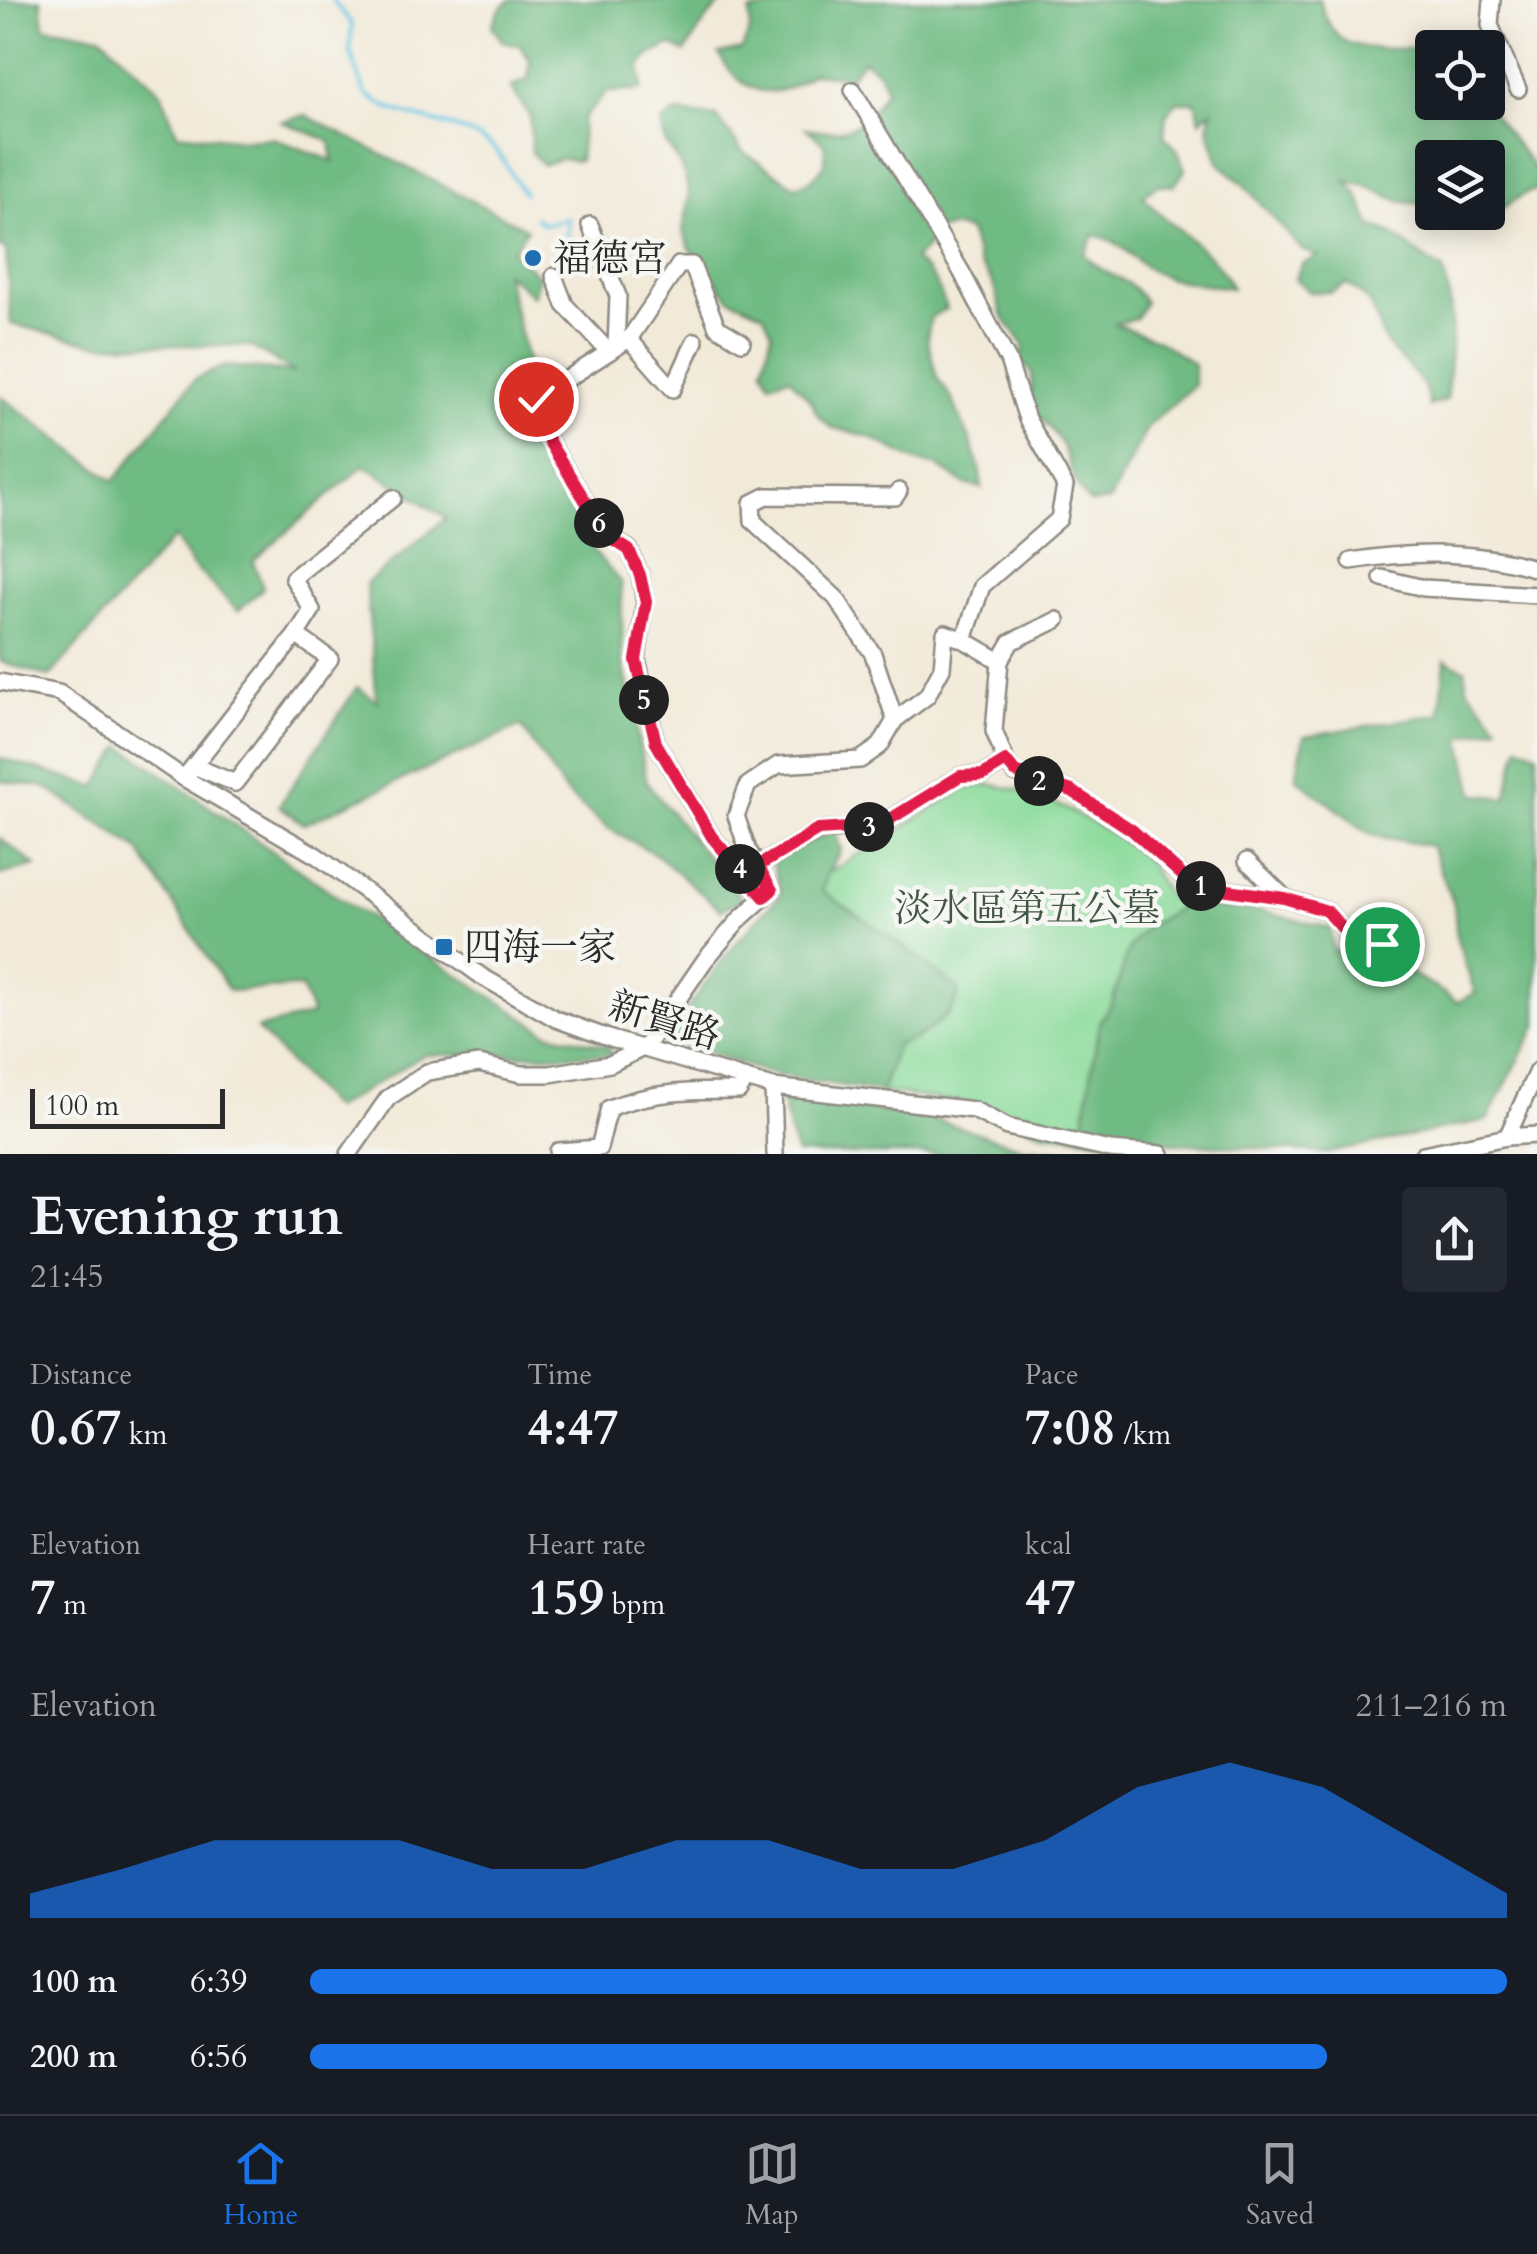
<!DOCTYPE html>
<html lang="en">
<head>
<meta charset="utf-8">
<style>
	:root { --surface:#171b24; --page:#242831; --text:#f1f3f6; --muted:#9ea1a6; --line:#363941; --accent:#1a73e8 }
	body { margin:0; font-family:Cardo,"Noto Serif TC",serif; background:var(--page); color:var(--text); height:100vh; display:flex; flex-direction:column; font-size:38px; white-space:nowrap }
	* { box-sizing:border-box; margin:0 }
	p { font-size:32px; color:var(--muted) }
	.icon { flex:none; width:55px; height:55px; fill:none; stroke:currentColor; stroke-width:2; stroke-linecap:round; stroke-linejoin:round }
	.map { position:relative; height:1154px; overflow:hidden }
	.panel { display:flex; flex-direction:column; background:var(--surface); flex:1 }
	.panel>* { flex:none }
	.controls { position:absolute; left:1415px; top:30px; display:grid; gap:20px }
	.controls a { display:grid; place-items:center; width:90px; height:90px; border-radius:10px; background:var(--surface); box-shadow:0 5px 25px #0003; font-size:50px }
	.scale { position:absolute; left:30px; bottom:25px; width:195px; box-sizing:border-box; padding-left:10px; border:5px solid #2b2b2b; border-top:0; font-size:28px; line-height:35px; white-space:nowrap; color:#2b2b2b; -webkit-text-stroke:8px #f6f6f2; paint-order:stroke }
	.pin { position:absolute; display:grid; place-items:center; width:85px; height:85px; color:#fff; margin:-42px; border:5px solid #fff; border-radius:50%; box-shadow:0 2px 10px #0007 }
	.km { position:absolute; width:50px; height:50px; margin:-25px; border-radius:50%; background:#222; color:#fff; font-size:28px; line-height:50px; text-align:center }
	.round { display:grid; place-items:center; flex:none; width:105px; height:105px; border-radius:10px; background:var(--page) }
	.summary { display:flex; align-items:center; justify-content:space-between; height:170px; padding:0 30px }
	h1 { font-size:55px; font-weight:700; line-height:75px }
	.metrics { display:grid; grid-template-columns:repeat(3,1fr); gap:15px; height:170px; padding:10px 30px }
	.metrics div { display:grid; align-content:center }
	.metrics b { font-size:50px; font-weight:700 }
	.metrics small { font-size:28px; font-weight:400 }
	.metrics p { font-size:28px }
	.chart { height:280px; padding:20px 30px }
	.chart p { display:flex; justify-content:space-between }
	.chart svg { width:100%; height:180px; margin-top:10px; fill:var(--accent); opacity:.7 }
	ul { padding:0 30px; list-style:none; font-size:32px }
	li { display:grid; grid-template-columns:160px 120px 1fr; align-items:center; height:75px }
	li i { height:25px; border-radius:12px; background:var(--accent) }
	.tab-bar { display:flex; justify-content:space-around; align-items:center; height:140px; border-top:2px solid var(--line); background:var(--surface); font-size:28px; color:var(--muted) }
	.tab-bar a { display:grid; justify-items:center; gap:5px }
	.tab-bar .active { color:var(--accent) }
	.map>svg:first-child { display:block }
</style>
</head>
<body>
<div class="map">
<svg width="1537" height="1154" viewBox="0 0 1537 1154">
	<rect width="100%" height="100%" fill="#f6f6f2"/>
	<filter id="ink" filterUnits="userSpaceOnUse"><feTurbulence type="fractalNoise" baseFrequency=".01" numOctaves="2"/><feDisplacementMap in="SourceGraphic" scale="20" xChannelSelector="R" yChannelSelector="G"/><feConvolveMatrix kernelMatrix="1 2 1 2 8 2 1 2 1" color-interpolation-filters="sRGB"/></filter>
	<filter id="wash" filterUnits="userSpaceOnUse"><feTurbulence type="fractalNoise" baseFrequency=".0048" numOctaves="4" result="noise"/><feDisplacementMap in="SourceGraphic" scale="40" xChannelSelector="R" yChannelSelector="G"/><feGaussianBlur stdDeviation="2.25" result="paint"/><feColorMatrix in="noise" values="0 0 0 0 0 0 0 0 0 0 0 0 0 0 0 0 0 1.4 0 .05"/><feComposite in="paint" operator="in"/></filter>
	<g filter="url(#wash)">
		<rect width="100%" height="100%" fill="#f2ead9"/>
		<!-- green -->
		<path fill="#8bdb9b" stroke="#5b8363" stroke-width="2.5" d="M987 784 1035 793 1138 846 1168 896 1183 906 1146 927 1129 948 1112 1004 1099 1023 1082 1137 1043 1133 978 1105 881 1092 897 1045 918 1038 950 1013 959 990 907 949 822 891 827 874 966 788Z"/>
		<!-- forest -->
		<g fill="#70bb83" stroke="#4e7357" stroke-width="2.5">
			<path d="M0 0H41L44 27 100 35 161 92 177 133 245 140 273 138 333 161 330 141 282 122 305 115 527 229 512 251 539 276 533 296 505 272 528 365 518 419 594 551 621 583 623 662 647 783 742 899 721 910 657 855 606 827 566 793 521 726 304 824 279 806 357 687 377 701 366 584 446 518 364 465 253 561 263 588 238 611 191 564 174 537 49 677 0 661V396L114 481 195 379 225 366 294 372 250 346 96 344 11 324 6 250 0 247Z"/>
			<path d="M510 0H726C706 15 699 32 685 52L670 45 651 54 640 66 642 90 606 92 583 119 579 161 560 159 543 165 532 153 530 117 511 87 528 79 530 60 519 45 502 41 492 26 500 9Z"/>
			<path d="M805 0H1319C1324 13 1328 25 1337 35 1356 56 1419 47 1446 47L1432 48V102L1485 103 1537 172V190C1518 192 1508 211 1488 212V158H1432V206L1399 201 1367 186 1346 181 1357 193 1372 227C1401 232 1413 256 1442 269 1457 308 1451 358 1446 400L1429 406C1425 372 1402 367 1385 341 1379 331 1379 323 1374 312 1370 299 1357 291 1346 284L1331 292H1310L1295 279 1302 264 1318 256 1302 250 1244 185 1219 163 1208 128 1212 110 1200 121 1196 102H1177L1166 115 1164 136 1177 149 1185 170 1174 186 1157 185 1143 195C1172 233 1209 242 1232 288 1205 284 1170 283 1147 268 1125 253 1122 241 1094 235L1084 254C1106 280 1124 271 1145 302L1136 319 1115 324 1157 340 1194 364V385L1149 425 1109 501 1090 503C1072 485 1072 466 1062 445 1054 431 1042 419 1030 408L1032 372 1020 362 1024 345 1003 317 992 281 979 264 969 231 952 227 935 231 926 248 914 260C932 274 940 286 946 309L931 317 927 338 937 378 950 395 971 442 979 467 982 488 965 484 935 465 916 461 869 437 831 427 818 416 812 402 789 377 770 383 763 368 772 332 763 313 729 298 691 250 683 231 689 195 685 176 676 157 666 144 661 123 676 113 717 117 742 151 795 186 812 180 825 165V145L806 128C849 137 863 127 886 89L880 73 863 60 850 77 812 73C775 104 742 95 719 54L742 49 750 30V12C769 5 788 10 805 0Z"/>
			<path d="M1445 660 1465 669 1467 687 1499 726 1461 737 1474 794 1506 798 1519 745 1537 753V1026L1487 1120 1328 1153 1082 1137 1099 1023 1112 1004 1129 948 1146 927 1183 906 1257 910 1330 928 1333 950C1350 956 1364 956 1379 960 1406 968 1434 986 1457 1002L1475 993 1457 940 1454 905 1431 846 1371 835 1296 778 1304 736 1440 714Z"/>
			<path d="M122 746 341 899 548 1033 606 1046 611 1051 610 1055H424L333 1109 257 1029 312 1015 301 987 229 991 138 849 45 787 0 781V758L96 787Z"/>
			<path d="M835 831 841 850 827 874 822 891 907 949 959 990C956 1016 920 1038 897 1045L881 1092 771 1074 668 1039C701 986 736 938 781 895L773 863 783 851Z"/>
			<path d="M0 838 36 866 0 875Z"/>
			<path d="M780 1096 934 1119 1022 1147 1087 1154H796Z"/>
		</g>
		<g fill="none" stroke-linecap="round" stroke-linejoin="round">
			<!-- stream -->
			<g stroke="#65c5e3" stroke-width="4">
				<path d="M332 0 352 24 350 51 365 93C402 124 458 118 494 148 502 155 515 182 524 193"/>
				<path d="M535 217 543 224 568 219 567 244 558 261"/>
			</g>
		</g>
	</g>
	<g filter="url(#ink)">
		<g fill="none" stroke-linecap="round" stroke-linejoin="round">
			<defs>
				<g id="minor">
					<path d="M1492 0 1490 25 1518 89"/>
					<path d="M853 90 961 271 1008 360 1027 419 1065 486 1059 519 982 586 964 640"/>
					<path d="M590 225 618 296 616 347"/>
					<path d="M554 276 565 305 609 352"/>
					<path d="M629 339 673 389 695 341"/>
					<path d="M742 342 717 327 692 265H679L629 339 536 399 532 414 607 536 629 549 640 575 645 602 637 659 656 743 712 837 764 897"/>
					<path d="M1351 561C1413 551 1476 550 1537 569"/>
					<path d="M1382 578 1424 588 1537 595"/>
					<path d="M1000 661 1011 642 1057 620"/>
					<path d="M0 682 59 693 184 778 317 856 481 976 556 1019 611 1039 773 1087 974 1110 1007 1127 1110 1150 1161 1154"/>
					<path d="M895 720 873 654 836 598 753 521 752 503 766 496 895 497 899 491"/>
					<path d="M194 766 235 783 330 659 296 635"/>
					<path d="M184 778 296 635 312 610 293 578 393 498"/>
					<path d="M1247 861 1285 898"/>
					<path d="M758 866 818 831 879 826 960 776 983 775 1006 761"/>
					<path d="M773 1087 775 1154"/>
					<path d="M1507 1137 1537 1071"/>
					<path d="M558 1151 599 1148 609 1108C652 1091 693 1091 739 1091L746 1079"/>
					<path d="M349 1154 388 1098 427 1072 479 1064 521 1074H550L610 1064 645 1047 705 960 741 918 772 890 748 850 736 816 748 785 778 765 860 760 880 746 895 720 927 696 942 668 945 633 964 640 1000 661 994 731 1006 761 1015 773 1072 791 1132 831 1193 885 1285 898 1327 911 1351 938 1382 944"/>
					<path d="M1423 1154 1507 1137 1537 1135"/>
				</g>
			</defs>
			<!-- minor casing -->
			<use href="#minor" stroke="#8e8a82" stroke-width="20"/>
			<!-- minor -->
			<use href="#minor" stroke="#fff" stroke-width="15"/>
		</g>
	</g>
	<g fill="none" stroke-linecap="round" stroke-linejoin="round" filter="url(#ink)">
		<defs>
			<path id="route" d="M536 399 532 414 607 536 629 550 640 575 646 602 636 660 656 743 712 837 764 897 772 890 758 866 818 830 879 826 960 776 983 775 1006 761 1015 772 1072 791 1132 830 1193 885 1284 898 1327 911 1351 938 1382 944"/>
		</defs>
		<!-- route casing -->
		<use href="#route" stroke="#fff" stroke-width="20"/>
		<!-- route -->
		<use href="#route" stroke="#e11d48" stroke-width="12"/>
	</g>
	<!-- markers -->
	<g fill="#1f6fb2" stroke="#f6f6f2" stroke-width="4">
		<circle cx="533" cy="258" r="10"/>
		<rect x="434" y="937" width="20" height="20" rx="5"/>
	</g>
	<g text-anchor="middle" stroke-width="9" stroke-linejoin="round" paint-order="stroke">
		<!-- poi labels -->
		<g font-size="38" fill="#2b2b2b" stroke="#f6f6f2" text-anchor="start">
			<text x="553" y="271">福德宮</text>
			<text x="464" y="960">四海一家</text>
		</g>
		<!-- park labels -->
		<g font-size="38" fill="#435747" stroke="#f6f6f2">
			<text x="1027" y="921">淡水區第五公墓</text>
		</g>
		<!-- street labels -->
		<g font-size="38" fill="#2b2b2b" stroke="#f6f6f2">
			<text transform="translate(665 1020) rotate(17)" y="13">新賢路</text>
		</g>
	</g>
</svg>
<div class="controls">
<a><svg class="icon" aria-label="locate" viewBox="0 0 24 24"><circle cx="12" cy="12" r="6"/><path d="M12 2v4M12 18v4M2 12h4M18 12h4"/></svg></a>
<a><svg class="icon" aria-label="layers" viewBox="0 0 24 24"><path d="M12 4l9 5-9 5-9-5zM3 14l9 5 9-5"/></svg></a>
</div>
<div class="scale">100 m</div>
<div class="pin" style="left:1382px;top:944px;background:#1e9e55"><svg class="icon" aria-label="arrive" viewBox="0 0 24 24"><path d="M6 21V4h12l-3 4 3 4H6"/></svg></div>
<div class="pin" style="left:536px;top:399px;background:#d93025"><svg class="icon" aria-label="check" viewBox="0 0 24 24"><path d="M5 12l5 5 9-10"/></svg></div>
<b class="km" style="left:1201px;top:886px">1</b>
<b class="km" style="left:1039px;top:781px">2</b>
<b class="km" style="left:869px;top:827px">3</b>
<b class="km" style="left:740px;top:869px">4</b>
<b class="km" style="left:644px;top:700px">5</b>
<b class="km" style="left:599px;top:523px">6</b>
</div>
<section class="panel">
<div class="summary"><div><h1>Evening run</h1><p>21:45</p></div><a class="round"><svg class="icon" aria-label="share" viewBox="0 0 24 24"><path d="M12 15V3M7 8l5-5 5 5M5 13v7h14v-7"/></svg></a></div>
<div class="metrics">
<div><p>Distance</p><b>0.67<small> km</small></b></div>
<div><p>Time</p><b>4:47</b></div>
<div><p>Pace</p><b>7:08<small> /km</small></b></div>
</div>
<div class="metrics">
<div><p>Elevation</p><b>7<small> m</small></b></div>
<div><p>Heart rate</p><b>159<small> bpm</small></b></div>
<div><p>kcal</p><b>47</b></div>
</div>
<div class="chart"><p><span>Elevation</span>211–216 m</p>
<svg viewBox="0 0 160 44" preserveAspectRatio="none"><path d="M0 44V38L10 32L20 25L30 25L40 25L50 32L60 32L70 25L80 25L90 32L100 32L110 25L120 12L130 6L140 12L150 25L160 38V44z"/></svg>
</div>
<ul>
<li><b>100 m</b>6:39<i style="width:100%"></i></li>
<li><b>200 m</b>6:56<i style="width:85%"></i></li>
</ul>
</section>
<nav class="tab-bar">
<a class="active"><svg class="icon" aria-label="home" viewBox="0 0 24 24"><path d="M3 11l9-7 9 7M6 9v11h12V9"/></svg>Home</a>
<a><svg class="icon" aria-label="map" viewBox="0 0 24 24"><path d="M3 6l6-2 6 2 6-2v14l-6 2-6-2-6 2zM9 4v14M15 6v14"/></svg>Map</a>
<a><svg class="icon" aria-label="saved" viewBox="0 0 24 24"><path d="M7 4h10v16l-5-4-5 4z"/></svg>Saved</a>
</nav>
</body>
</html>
